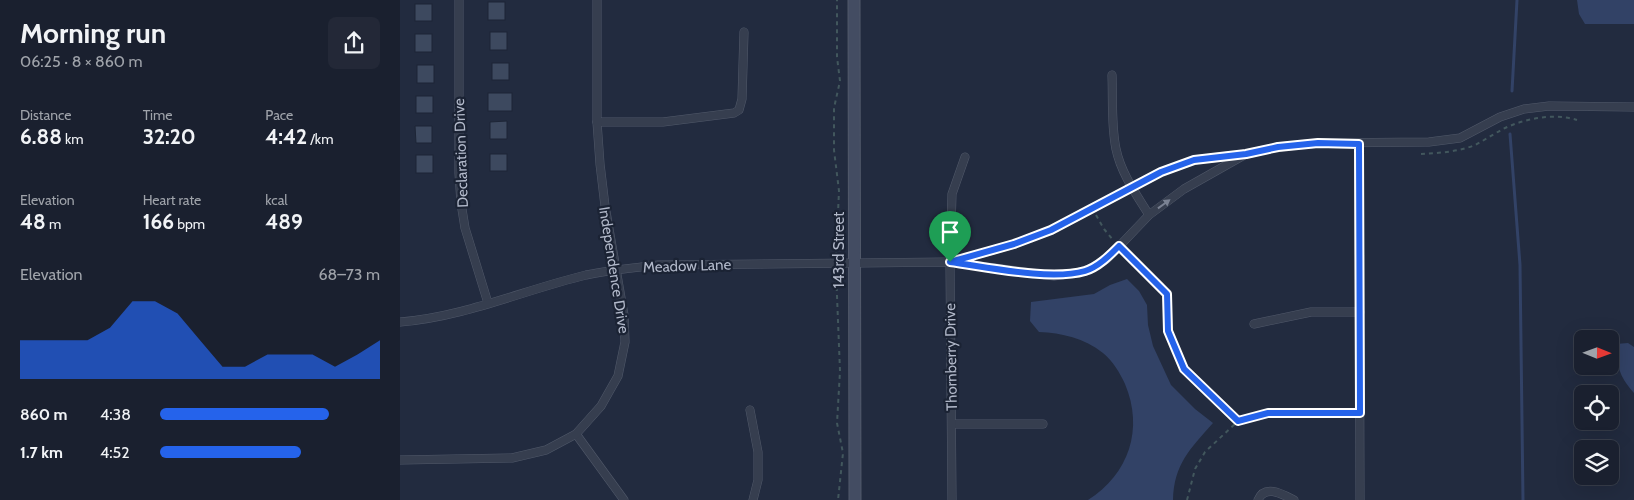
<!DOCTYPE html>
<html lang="en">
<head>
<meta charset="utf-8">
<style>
	:root { --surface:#1a202f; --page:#232837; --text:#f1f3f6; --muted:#9fa3aa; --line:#383e4b; --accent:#2563eb }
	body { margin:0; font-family:Cabin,sans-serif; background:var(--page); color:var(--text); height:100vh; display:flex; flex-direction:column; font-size:19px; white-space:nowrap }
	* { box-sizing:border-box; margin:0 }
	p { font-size:16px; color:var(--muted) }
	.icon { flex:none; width:28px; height:28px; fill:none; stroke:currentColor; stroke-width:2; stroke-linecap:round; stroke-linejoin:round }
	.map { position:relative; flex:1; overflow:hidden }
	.side { display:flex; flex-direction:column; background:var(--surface); width:400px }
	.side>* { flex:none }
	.needle { width:32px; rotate:91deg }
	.controls { position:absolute; left:1174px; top:330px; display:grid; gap:10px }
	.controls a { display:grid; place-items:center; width:45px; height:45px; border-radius:8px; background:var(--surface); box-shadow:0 5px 20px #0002,0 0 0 1px var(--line); font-size:25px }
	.pin { position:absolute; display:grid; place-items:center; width:42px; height:42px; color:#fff; margin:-51px -21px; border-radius:50% 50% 50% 0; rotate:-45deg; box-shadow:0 0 5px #0007 }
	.pin .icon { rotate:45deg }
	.round { display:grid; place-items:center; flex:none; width:52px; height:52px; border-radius:8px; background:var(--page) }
	.head { display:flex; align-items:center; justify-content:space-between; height:85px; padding:0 20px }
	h1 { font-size:28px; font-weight:700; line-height:38px }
	.figures { display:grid; grid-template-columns:repeat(3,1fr); gap:8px; height:85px; padding:5px 20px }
	.figures div { display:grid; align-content:center }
	.figures b { font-size:21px; font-weight:700 }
	.figures small { font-size:14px; font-weight:400 }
	.figures p { font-size:14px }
	.chart { height:140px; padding:10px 20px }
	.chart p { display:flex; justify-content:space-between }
	.chart svg { width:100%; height:90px; margin-top:5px; fill:var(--accent); opacity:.7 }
	ul { padding:0 20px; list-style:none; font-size:16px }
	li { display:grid; grid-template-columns:80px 60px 1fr; align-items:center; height:38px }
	li i { height:12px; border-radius:6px; background:var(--accent) }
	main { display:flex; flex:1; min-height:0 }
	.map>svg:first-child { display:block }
</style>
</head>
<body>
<main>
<section class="side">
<div class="head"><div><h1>Morning run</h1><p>06:25 · 8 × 860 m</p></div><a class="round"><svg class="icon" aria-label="share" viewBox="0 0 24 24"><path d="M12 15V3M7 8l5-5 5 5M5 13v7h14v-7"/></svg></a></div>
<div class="figures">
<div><p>Distance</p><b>6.88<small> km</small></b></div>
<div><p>Time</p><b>32:20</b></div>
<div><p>Pace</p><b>4:42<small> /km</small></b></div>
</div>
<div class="figures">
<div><p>Elevation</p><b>48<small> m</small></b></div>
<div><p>Heart rate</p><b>166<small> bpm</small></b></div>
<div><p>kcal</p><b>489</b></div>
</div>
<div class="chart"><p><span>Elevation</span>68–73 m</p>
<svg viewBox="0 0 160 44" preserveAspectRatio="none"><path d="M0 44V25L10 25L20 25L30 25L40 19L50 6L60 6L70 12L80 25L90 38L100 38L110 32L120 32L130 32L140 38L150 32L160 25V44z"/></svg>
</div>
<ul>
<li><b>860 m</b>4:38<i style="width:77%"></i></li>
<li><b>1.7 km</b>4:52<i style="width:64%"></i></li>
</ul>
</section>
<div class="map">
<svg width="1234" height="500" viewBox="0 0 1234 500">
	<rect width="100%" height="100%" fill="#222b3f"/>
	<!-- water -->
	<g fill="#324266">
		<path d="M1177 0H1234V24H1185L1179 14Z"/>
		<path d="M727 279 739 291 747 305 748 325 753 346 771 385 795 409 813 423C790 449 774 464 773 500H688C729 474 744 429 725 384 720 373 713 361 703 353 684 338 662 333 639 332L630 321 631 302 694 294 710 285Z"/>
		<path d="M1228 343 1234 347V393C1217 373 1219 369 1216 344Z"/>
	</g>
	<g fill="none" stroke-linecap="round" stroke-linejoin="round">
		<!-- stream -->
		<g stroke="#324266" stroke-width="3">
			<path d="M1112 91 1117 0"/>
			<path d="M1110 134 1120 265 1123 500"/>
		</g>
	</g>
	<!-- building -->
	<g fill="#3d495f" stroke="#1d2536">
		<rect x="88" y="2" width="17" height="18"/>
		<rect x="15" y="4" width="17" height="17"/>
		<rect x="90" y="32" width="17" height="18"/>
		<rect x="15" y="34" width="17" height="18"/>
		<rect x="92" y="63" width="17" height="17"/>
		<rect x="17" y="65" width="17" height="18"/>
		<rect x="88" y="93" width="24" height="18"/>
		<rect x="16" y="96" width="17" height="17"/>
		<path d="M107 121V139H90V122Z"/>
		<path d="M15 126H32V143H16Z"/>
		<rect x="90" y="154" width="17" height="17"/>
		<rect x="16" y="155" width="17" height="18"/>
	</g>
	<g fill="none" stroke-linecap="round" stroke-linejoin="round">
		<defs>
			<g id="street">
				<path d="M59 0V173L61 203 65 228 88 303"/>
				<path d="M712 75C713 99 711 125 716 149 721 173 736 194 749 215"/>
				<path d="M197 122H263L334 113 339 110 342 99 344 32"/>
				<path d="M959 144 960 500"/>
				<path d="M552 262 614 244 651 230 761 172 794 160 846 154 878 147 918 143 1029 142 1060 138 1100 117 1124 109 1149 106 1234 107"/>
				<path d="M0 322C64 317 124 290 186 275 210 270 234 268 258 265L550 262 654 276 686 271 707 259 749 215 784 189 846 154"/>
				<path d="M854 324 911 312H960"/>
				<path d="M350 410 358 452V480L353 500"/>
				<path d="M552 424H643"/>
				<path d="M176 434 224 500"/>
				<path d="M0 460 112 458 146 450 176 434 201 406 218 376 225 342 224 315 205 206 200 164 197 122V0"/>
				<path d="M552 500 550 262 552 194 565 157"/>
				<path d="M858 500C865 484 882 494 894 500"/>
			</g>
			<path id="secondary" d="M454 0 455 500"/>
		</defs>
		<!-- street casing -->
		<use href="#street" stroke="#51596a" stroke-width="9"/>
		<!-- secondary casing -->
		<use href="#secondary" stroke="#51596a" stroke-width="13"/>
		<!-- path -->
		<g stroke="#42575d" stroke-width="2" stroke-dasharray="4 4" stroke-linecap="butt">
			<path d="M1021 154C1039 153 1058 152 1075 145 1085 140 1095 133 1105 128 1127 118 1154 113 1177 120"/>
			<path d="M696 215 704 229 713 240"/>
			<path d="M725 252 767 294 768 331 784 369 838 421 868 413H952"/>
			<path d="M436 256 439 191 434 150V108L440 81 437 57V0"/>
			<path d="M436 271 440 371 437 423 443 453 438 500"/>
			<path d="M787 500 795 469 805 452 838 421"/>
		</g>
		<!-- street -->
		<use href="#street" stroke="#363e4f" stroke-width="8"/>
		<!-- secondary -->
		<use href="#secondary" stroke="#434c62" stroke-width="11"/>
	</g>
	<!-- one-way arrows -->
	<defs><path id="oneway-solid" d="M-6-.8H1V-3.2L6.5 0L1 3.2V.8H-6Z" transform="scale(1.25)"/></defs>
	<use fill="#7a8293" href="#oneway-solid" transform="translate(764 204) rotate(-36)"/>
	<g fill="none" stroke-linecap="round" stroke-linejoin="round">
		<defs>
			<path id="route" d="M918 143 959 144 960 413H868L838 421 784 369 768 331 767 294 719 246C709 256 698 267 685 271 650 281 587 267 550 262L614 244 651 230 761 172 794 160 846 154 878 147Z"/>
		</defs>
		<!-- route casing -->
		<use href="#route" stroke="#fff" stroke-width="10"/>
		<!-- route -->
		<use href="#route" stroke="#2563eb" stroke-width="6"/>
	</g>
	<g text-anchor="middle" stroke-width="4.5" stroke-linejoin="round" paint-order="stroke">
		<!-- street labels -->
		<g font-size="15" fill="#b2b9ca" stroke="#1b2334">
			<text transform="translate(61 153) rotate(-92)" y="5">Declaration Drive</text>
			<text transform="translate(439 250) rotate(-90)" y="5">143rd Street</text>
			<text transform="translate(287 266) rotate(-2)" y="5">Meadow Lane</text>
			<text transform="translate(214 270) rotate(81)" y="5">Independence Drive</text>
			<text transform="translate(551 357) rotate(-91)" y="5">Thornberry Drive</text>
		</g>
	</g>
</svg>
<div class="controls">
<a><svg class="needle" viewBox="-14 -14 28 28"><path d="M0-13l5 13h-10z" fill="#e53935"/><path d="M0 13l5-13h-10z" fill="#9fa3aa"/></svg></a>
<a><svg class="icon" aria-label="locate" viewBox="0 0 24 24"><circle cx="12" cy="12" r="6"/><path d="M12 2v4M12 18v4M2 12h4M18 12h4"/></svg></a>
<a><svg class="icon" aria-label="layers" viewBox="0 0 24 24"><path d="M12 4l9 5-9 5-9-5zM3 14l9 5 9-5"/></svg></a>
</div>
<div class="pin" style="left:550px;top:262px;background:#1e9e55"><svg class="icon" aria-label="arrive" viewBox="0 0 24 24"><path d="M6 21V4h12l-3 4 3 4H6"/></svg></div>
</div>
</main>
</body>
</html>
